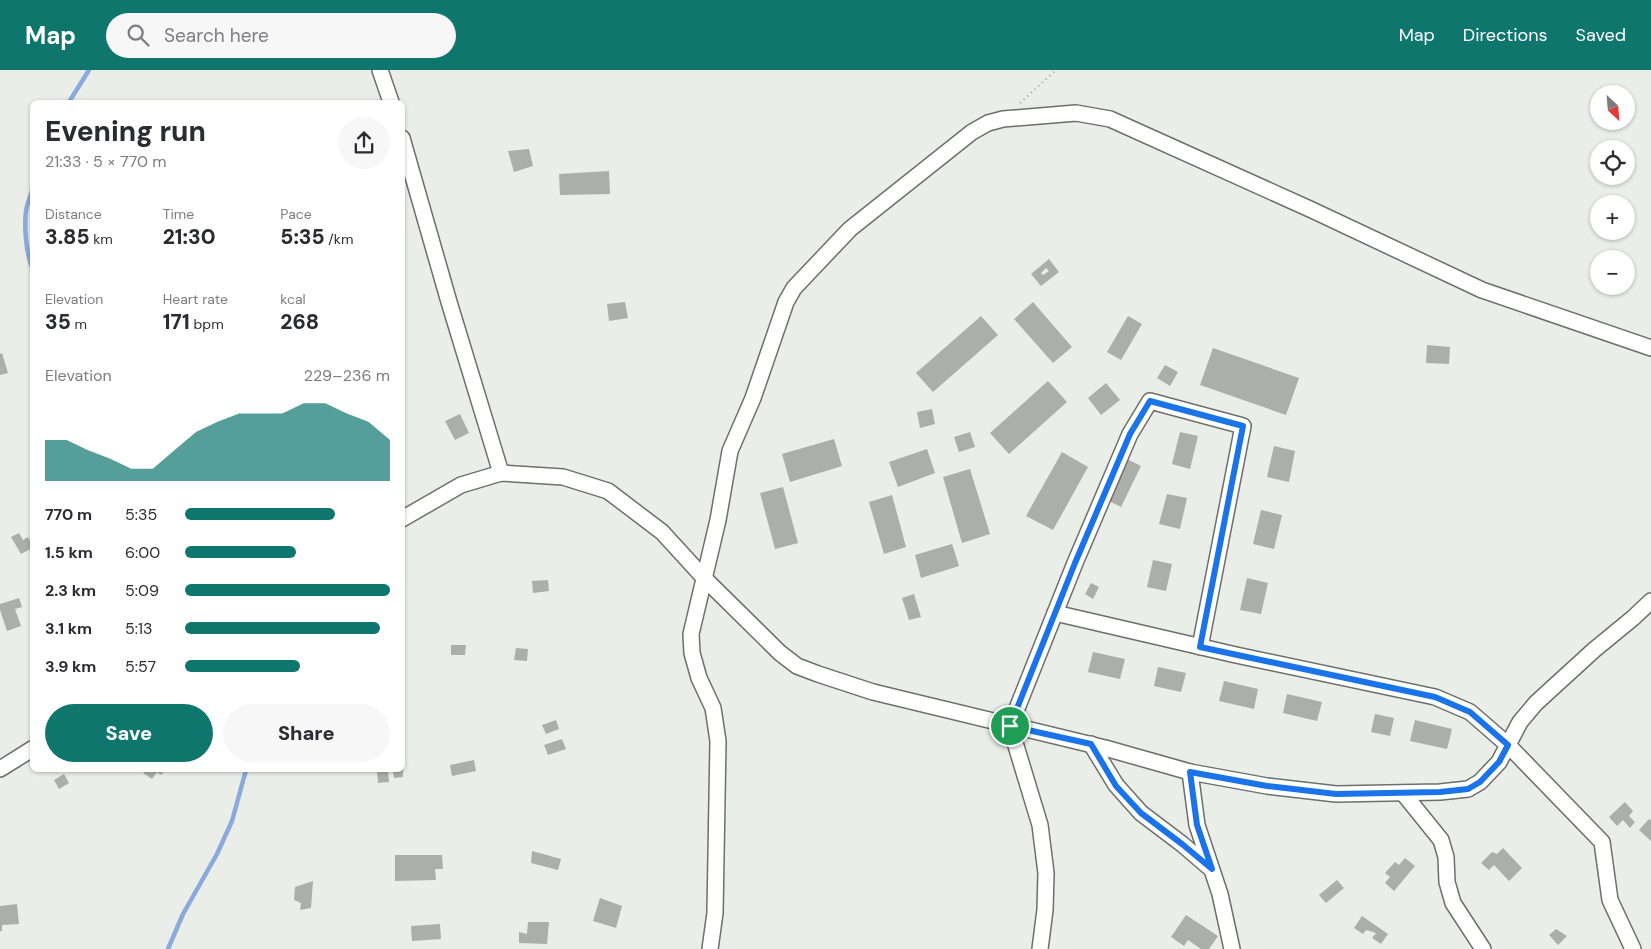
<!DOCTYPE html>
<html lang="en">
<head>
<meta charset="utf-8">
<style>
	:root { --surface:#fff; --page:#f7f7f7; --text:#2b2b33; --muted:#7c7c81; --accent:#0f766e }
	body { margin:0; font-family:"DM Sans",sans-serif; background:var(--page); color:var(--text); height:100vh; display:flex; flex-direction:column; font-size:19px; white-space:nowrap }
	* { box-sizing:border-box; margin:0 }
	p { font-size:16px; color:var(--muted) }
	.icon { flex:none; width:28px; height:28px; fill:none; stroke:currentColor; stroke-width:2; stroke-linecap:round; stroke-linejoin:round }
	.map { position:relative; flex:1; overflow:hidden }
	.side { position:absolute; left:30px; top:30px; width:375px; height:672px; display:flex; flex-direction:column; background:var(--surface); border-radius:8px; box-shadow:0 1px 4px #0004 }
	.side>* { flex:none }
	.needle { width:32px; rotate:154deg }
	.tools { position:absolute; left:1590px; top:15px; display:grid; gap:10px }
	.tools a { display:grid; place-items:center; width:45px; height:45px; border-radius:50%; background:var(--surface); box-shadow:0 1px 4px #0004; font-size:25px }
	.pin { position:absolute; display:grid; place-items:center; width:42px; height:42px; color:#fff; margin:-21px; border:2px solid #fff; border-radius:50%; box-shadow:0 1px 5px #0007 }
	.round { display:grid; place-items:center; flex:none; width:52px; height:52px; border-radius:26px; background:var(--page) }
	.headline { display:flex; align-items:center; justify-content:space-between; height:85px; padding:0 15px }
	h1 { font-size:28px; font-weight:800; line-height:38px }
	.metrics { display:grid; grid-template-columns:repeat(3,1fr); gap:8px; height:85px; padding:5px 15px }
	.metrics div { display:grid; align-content:center }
	.metrics b { font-size:21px; font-weight:800 }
	.metrics small { font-size:14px; font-weight:400 }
	.metrics p { font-size:14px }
	.chart { height:140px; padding:10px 15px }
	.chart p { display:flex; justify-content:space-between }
	.chart svg { width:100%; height:90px; margin-top:5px; fill:var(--accent); opacity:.7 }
	.primary-button { display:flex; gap:10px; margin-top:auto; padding:10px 15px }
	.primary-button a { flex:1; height:58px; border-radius:30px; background:var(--accent); color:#fff; font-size:20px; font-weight:800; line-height:58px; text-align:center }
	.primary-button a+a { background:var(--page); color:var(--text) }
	ul { padding:0 15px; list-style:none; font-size:16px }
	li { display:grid; grid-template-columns:80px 60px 1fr; align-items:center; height:38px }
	li i { height:12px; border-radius:6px; background:var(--accent) }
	header { display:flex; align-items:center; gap:30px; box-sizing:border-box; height:70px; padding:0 25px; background:var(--accent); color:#fff }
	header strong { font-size:24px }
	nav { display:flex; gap:28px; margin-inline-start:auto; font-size:18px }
	.search { width:350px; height:45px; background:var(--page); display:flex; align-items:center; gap:12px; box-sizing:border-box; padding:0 18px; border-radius:28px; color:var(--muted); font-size:19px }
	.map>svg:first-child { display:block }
</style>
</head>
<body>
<header>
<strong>Map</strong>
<div class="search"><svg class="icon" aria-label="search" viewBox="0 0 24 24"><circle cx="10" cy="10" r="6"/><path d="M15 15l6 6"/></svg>Search here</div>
<nav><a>Map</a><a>Directions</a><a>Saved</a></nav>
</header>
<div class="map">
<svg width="1651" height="879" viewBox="0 0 1651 879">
	<rect width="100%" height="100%" fill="#ebede8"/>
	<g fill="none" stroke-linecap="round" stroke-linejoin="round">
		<!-- stream -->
		<g stroke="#8aaadb" stroke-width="4.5">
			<path d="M69 32 89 0"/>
			<path d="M32 121C30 127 27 134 26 141 24 156 26 183 32 197"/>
			<path d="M168 879 183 844 217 784 232 751 246 700"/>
		</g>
	</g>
	<!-- building -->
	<g fill="#abaea9" fill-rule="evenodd">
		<path d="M529 79 533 96 514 102 508 81Z"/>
		<path d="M609 101 610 124 560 125 559 104Z"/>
		<path d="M1049 189 1059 202 1041 216 1031 204ZM1046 198 1049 201 1043 205 1041 203Z"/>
		<path d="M625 232 628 248 609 251 607 234Z"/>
		<path d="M1033 232 1072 277 1053 293 1014 249Z"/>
		<path d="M981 246 998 265 933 322 916 303Z"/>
		<path d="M1128 246 1142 254 1121 290 1107 282Z"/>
		<path d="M1427 275 1450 277 1449 294 1426 293Z"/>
		<path d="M1213 278 1299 308 1286 345 1200 315Z"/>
		<path d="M2 283 8 303 0 305V284Z"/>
		<path d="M1165 295 1178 302 1170 316 1157 308Z"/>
		<path d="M1048 311 1067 332 1009 384 990 363Z"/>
		<path d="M1106 313 1120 330 1101 345 1088 328Z"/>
		<path d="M932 339 935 354 920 358 917 342Z"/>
		<path d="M460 344 469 363 455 370 445 351Z"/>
		<path d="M970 362 975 377 959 382 954 367Z"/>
		<path d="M1180 362 1198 366 1190 399 1172 394Z"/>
		<path d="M834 369 842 396 790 412 782 384Z"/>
		<path d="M1274 376 1295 381 1289 412 1267 407Z"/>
		<path d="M927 379 935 403 898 417 889 392Z"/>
		<path d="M1062 382 1088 397 1053 460 1026 446Z"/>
		<path d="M1127 389 1141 396 1121 437 1107 430Z"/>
		<path d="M970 399 990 464 962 473 943 407Z"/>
		<path d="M783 417 798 473 775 479 760 423Z"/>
		<path d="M1167 424 1187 428 1180 459 1159 454Z"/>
		<path d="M892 425 906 477 884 484 869 432Z"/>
		<path d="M1261 440 1282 445 1274 479 1253 474Z"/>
		<path d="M19 463 23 470 28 467 32 475V478L21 484 11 467Z"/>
		<path d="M952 474 959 496 921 508 915 485Z"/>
		<path d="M1153 490 1172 494 1166 521 1147 517Z"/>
		<path d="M1247 508 1268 513 1261 544 1240 540Z"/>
		<path d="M548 510 549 521 533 523 532 511Z"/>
		<path d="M1091 513 1099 517 1093 529 1085 524Z"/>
		<path d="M914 524 921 547 909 550 902 528Z"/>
		<path d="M19 528 22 537 15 539 21 556 7 561 0 540V534Z"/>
		<path d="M451 575H466L465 585H451Z"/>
		<path d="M516 578 528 579 527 591 514 590Z"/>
		<path d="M1093 582 1125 589 1120 609 1088 602Z"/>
		<path d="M1158 597 1186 603 1181 622 1154 616Z"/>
		<path d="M1224 611 1258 619 1254 639 1219 631Z"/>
		<path d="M1287 624 1322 632 1317 651 1283 643Z"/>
		<path d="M1375 644 1394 648 1390 666 1371 662Z"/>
		<path d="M556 650 559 659 546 664 542 655Z"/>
		<path d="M1415 650 1452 659 1447 679 1410 671Z"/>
		<path d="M562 669 566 679 548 685 544 675Z"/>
		<path d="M474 690 476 701 452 706 450 695Z"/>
		<path d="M146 700H165L161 705 157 702 152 709 143 703Z"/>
		<path d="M388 700 389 712 378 713 377 701Z"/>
		<path d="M393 700H403V707L394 708Z"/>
		<path d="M64 704 69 713 59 719 54 710Z"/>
		<path d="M1625 732 1633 741 1629 746 1635 752 1630 758 1623 750 1617 756 1609 747Z"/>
		<path d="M1649 749 1651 750V771L1639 760Z"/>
		<path d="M1503 778 1522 798 1509 811 1494 795 1489 800 1481 793 1492 782 1497 784Z"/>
		<path d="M532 781 561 789 558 800 531 793Z"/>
		<path d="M395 785H442L443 799H435L436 810 395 811Z"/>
		<path d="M1405 788 1415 796 1394 821 1385 813 1390 807 1385 803 1395 792 1399 795Z"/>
		<path d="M1337 810 1344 818 1326 833 1319 825Z"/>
		<path d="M313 811 311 838 300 840 301 833 294 830 295 817Z"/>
		<path d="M600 828 622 836 616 858 593 851Z"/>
		<path d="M17 834 19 854 2 855V861H0V836Z"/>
		<path d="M1186 845 1218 866 1209 879H1201L1188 870 1184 876 1171 867Z"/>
		<path d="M1362 846 1388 864 1381 874 1372 868 1376 863 1366 860 1363 864 1354 858Z"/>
		<path d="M528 852H549L547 874 519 873V862L527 864Z"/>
		<path d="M440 854 441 869 412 871 411 856Z"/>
		<path d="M1556 859 1567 866 1558 875 1549 865Z"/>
	</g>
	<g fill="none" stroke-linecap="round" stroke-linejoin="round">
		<defs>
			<g id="minor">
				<path d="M380 0 391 32"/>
				<path d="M402 68 449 232 501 403"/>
				<path d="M402 449 461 415 501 403 563 407 608 421 662 462 705 509 780 583 797 596 818 604 873 622 1105 678 1190 702 1267 716 1336 724 1440 722 1468 719 1480 712 1499 692 1520 652 1536 633 1594 580 1633 548 1651 531"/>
				<path d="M1055 543 1236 585 1435 627 1470 642 1508 675 1602 772 1610 830 1633 879"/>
				<path d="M1091 674 1116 715 1141 743 1182 774 1210 798"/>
				<path d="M0 699 32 679"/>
				<path d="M1190 702 1197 755 1220 824 1232 879"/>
				<path d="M1403 723 1441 770 1446 787 1447 812 1453 833 1483 879"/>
				<path d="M710 879 715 843 718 671 713 638 699 608 692 583 691 564 718 450 730 381 753 328 786 232 794 218 850 159 972 62 988 53 1003 49 1076 43 1110 49 1312 140 1482 220 1651 278"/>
				<path d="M1040 879 1045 840 1046 803 1040 755 1010 656 1075 493 1130 364 1150 331 1243 356 1200 577"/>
			</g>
		</defs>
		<!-- minor casing -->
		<use href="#minor" stroke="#6d6f6b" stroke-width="18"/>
		<!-- path -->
		<path stroke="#a9aba7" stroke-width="2.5" stroke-dasharray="1 4" stroke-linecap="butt" d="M1020 33 1056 0"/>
		<!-- minor -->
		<use href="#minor" stroke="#fff" stroke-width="15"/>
	</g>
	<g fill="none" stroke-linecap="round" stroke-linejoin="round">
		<defs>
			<path id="route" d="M1150 331 1243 356 1200 577 1435 627 1470 642 1508 675 1499 692 1480 712 1468 719 1440 722 1336 724 1267 716 1190 702 1197 755 1212 799 1182 774 1141 743 1116 716 1091 674 1010 656 1075 493 1130 364Z"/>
		</defs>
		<!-- route casing -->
		<use href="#route" stroke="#fff" stroke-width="10"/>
		<!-- route -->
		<use href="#route" stroke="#1a73e8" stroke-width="6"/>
	</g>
</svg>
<div class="tools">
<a><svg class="needle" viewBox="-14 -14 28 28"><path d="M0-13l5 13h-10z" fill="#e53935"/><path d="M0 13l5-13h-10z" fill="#7c7c81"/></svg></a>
<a><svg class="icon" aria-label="locate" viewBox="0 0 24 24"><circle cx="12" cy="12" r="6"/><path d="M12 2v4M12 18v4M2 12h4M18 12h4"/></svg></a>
<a>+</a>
<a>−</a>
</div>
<div class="pin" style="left:1010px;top:656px;background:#1e9e55"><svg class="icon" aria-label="arrive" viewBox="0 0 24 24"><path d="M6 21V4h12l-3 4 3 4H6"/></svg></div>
<section class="side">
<div class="headline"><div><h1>Evening run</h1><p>21:33 · 5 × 770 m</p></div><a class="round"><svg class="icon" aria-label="share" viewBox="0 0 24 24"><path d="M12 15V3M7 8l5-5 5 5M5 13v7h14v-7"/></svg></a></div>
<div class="metrics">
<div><p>Distance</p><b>3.85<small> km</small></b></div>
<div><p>Time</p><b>21:30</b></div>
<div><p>Pace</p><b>5:35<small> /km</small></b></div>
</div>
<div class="metrics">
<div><p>Elevation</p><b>35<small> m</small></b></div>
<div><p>Heart rate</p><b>171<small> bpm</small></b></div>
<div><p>kcal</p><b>268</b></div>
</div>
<div class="chart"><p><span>Elevation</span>229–236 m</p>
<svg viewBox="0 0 160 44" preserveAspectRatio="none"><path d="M0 44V24L10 24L20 29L30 33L40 38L50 38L60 29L70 20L80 15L90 11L100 11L110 11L120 6L130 6L140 11L150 15L160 24V44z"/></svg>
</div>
<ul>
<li><b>770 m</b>5:35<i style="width:73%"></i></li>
<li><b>1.5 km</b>6:00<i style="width:54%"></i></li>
<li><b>2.3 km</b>5:09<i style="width:100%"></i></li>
<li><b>3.1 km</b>5:13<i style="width:95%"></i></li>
<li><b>3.9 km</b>5:57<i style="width:56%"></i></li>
</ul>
<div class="primary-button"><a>Save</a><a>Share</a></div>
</section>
</div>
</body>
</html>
